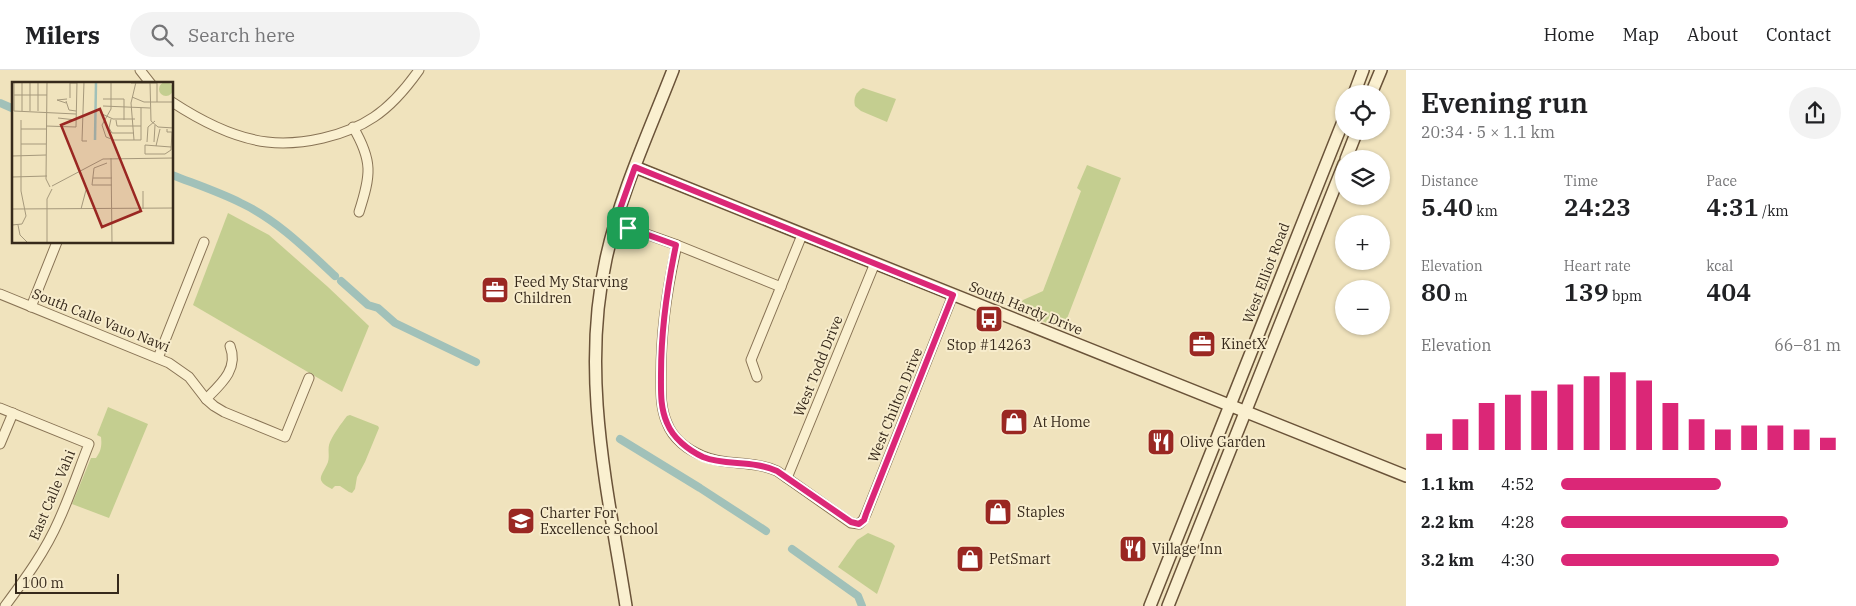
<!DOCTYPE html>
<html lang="en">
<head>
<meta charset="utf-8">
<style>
	:root { --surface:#fff; --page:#f2f2f2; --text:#202124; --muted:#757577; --line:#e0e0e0; --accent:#db2777 }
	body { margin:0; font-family:"IBM Plex Serif",serif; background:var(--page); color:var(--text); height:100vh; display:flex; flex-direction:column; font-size:19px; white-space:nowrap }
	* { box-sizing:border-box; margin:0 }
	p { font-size:16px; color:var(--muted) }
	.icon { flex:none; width:28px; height:28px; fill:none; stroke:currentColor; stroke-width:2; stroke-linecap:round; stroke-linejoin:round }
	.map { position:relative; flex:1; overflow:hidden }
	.panel { display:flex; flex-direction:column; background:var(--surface); width:450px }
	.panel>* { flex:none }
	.buttons { position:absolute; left:1335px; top:15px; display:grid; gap:10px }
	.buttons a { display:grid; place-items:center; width:55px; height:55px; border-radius:50%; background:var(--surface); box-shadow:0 1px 4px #0004; font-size:25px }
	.scale { position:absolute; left:15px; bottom:12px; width:104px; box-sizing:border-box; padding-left:5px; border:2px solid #36291b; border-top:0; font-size:14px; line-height:18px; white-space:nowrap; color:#36291b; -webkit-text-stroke:4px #f7eccc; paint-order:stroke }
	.pin { position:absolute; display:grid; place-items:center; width:42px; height:42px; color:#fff; margin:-21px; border-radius:10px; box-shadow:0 2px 8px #0006 }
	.round { display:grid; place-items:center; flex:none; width:52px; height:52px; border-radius:26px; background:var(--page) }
	.headline { display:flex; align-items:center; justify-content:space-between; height:85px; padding:0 15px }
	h1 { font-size:28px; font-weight:600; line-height:38px }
	.stats { display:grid; grid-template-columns:repeat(3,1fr); gap:8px; height:85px; padding:5px 15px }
	.stats div { display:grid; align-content:center }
	.stats b { font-size:25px; font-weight:600 }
	.stats small { font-size:14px; font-weight:400 }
	.stats p { font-size:14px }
	.chart { height:140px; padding:10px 15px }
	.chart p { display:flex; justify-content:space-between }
	.chart svg { width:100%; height:90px; margin-top:5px; stroke:var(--accent); stroke-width:6 }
	ul { padding:0 15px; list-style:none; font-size:16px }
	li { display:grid; grid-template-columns:80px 60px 1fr; align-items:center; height:38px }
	li i { height:12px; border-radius:6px; background:var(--accent) }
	header { display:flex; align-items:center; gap:30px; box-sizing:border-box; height:70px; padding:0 25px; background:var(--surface); border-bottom:1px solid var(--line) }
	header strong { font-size:24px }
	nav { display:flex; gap:28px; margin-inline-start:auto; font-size:18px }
	.search { width:350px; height:45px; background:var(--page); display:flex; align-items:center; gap:12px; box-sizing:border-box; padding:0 18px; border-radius:28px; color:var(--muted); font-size:19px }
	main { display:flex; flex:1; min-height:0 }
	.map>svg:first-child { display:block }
</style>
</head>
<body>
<header>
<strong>Milers</strong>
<div class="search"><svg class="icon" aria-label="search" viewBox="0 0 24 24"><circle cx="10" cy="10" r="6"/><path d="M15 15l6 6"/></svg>Search here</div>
<nav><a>Home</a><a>Map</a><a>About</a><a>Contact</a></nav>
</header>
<main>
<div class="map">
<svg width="1406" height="536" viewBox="0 0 1406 536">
	<rect width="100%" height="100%" fill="#f0e3bd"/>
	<!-- park -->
	<g fill="#c4ce90">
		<path d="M863 18 896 29 887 52 861 41 855 36C853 28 856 22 863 18Z"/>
		<path d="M1087 95 1121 108 1063 259 1016 241 1023 230 1043 221 1081 121 1077 118Z"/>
		<path d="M228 143 269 165 328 217 369 256 342 322 193 235Z"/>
		<path d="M108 337 148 354 109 448 72 434 91 388H96C101 381 102 376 101 367L97 365Z"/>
		<path d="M350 345 378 356 379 358 365 392 357 407 355 419 352 423 349 422 340 416H335L332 419C313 410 323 405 328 392 330 385 327 379 330 372 334 363 341 354 347 346Z"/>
		<path d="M868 463 892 473 895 476 877 524 838 497 857 470Z"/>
	</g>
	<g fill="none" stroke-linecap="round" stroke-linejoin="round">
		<!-- canal -->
		<g stroke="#a1c1b9" stroke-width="8">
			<path d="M0 33 14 39"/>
			<path d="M172 105C195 114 219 122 241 133 277 150 306 179 335 206"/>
			<path d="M341 211 368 235 378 238 395 253 476 292"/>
			<path d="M620 369 700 418 766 461"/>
			<path d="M792 479 858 526 862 536"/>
		</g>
		<defs>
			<g id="street">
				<path d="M140 0 151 14"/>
				<path d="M172 32C201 51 233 68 267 72 301 76 346 66 374 47 392 35 407 17 419 0"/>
				<path d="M353 57C373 91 371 105 359 142"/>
				<path d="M615 153 677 175 781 217"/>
				<path d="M677 175C667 218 661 260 661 304 661 321 660 337 667 353 673 369 688 380 703 386 725 396 753 390 777 401L851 453 859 454 863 450 866 444 953 225"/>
				<path d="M0 224 169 293 189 307 206 329 214 336 224 342 285 367 309 308"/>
				<path d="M31 237 57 172"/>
				<path d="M158 288 204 172"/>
				<path d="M757 307 751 290 802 165"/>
				<path d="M206 329C221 314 239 299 230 276"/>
				<path d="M0 338 89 374C79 399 70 426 59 450 45 482 25 509 5 536"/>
				<path d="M0 374 13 343"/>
				<path d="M787 408 875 193"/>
			</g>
			<g id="secondary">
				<path d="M1354 24 1363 0"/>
				<path d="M1371 24 1381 0"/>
				<path d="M1346 89 1357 61"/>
				<path d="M635 97 1406 406"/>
				<path d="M626 536C608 421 580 306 606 189 620 124 649 62 673 0"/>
				<path d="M1150 536 1344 49"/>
				<path d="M1168 536 1344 94"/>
			</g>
		</defs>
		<!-- street casing -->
		<use href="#street" stroke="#887355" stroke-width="11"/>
		<!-- secondary casing -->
		<use href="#secondary" stroke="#6a5339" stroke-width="14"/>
		<!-- street -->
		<use href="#street" stroke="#faf0d0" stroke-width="9"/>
		<!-- secondary -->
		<use href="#secondary" stroke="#faf0d0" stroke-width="11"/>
	</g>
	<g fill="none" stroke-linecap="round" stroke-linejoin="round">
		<defs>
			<path id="route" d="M635 97 953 225 866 444 864 450 859 454 851 452 777 401C753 390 725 396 703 387 688 380 673 368 667 353 660 337 661 321 661 304 661 260 667 218 676 175L615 153Z"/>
		</defs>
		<!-- route casing -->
		<use href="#route" stroke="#fff" stroke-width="10"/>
		<!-- route -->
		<use href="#route" stroke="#db2777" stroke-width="6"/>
	</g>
	<!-- icons -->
	<defs>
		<symbol id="office-square" viewBox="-11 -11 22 22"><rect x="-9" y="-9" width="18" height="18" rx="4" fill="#9a2722" stroke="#f7eccc"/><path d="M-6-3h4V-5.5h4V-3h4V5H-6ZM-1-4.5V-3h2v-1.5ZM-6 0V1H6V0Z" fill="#fff"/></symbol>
		<symbol id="bus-square" viewBox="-11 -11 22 22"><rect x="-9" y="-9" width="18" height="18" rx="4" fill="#9a2722" stroke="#f7eccc"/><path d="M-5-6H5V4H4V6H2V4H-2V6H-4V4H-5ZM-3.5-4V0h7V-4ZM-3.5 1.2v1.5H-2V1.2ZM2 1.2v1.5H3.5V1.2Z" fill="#fff"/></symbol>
		<symbol id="shop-square" viewBox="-11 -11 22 22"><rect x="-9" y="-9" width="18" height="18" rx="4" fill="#9a2722" stroke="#f7eccc"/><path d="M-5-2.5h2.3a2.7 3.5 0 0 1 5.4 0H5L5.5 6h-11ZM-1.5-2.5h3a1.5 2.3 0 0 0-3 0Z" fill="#fff"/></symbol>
		<symbol id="restaurant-square" viewBox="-11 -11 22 22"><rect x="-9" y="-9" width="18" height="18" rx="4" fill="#9a2722" stroke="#f7eccc"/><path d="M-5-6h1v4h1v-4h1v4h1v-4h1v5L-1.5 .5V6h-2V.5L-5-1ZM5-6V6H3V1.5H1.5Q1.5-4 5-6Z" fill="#fff"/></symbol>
		<symbol id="school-square" viewBox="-11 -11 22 22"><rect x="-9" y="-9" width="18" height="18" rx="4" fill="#9a2722" stroke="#f7eccc"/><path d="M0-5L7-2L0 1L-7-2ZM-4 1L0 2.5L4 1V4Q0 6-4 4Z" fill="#fff"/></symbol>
	</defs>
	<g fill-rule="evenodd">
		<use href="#office-square" x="479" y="204" width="32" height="32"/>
		<use href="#bus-square" x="973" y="233" width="32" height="32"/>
		<use href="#office-square" x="1186" y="258" width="32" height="32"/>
		<use href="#shop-square" x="998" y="336" width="32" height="32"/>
		<use href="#restaurant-square" x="1145" y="356" width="32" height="32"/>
		<use href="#shop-square" x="982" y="426" width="32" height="32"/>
		<use href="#school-square" x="505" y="435" width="32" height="32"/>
		<use href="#restaurant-square" x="1117" y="463" width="32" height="32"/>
		<use href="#shop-square" x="954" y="473" width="32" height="32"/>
	</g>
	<g text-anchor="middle" stroke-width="4" stroke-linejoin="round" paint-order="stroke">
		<!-- street labels -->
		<g font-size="14" fill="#36291b" stroke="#f7eccc">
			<text transform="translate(1266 203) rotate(-69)" y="5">West Elliot Road</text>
			<text transform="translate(1026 238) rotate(22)" y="5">South Hardy Drive</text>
			<text transform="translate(101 250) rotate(22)" y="5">South Calle Vauo Nawi</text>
			<text transform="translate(818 296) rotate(-68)" y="5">West Todd Drive</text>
			<text transform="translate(895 335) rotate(-68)" y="5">West Chilton Drive</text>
			<text transform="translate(52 425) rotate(-67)" y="5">East Calle Vahi</text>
		</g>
		<!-- poi labels -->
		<g font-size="14" fill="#36291b" stroke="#f7eccc" text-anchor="start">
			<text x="514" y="217">Feed My Starving<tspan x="514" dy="16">Children</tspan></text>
			<text x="1221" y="279">KinetX</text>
			<text x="989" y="280" text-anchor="middle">Stop #14263</text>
			<text x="1033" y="357">At Home</text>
			<text x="1180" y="377">Olive Garden</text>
			<text x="1017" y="447">Staples</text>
			<text x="540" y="448">Charter For<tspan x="540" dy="16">Excellence School</tspan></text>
			<text x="1152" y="484">Village Inn</text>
			<text x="989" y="494">PetSmart</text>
		</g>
	</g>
	<!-- overview -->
	<g transform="translate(12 12)">
		<rect width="161" height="161" fill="#f0e3bd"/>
		<path d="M147 7a7 7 0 1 1 14 0a7 7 0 1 1-14 0Z" fill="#c4ce90"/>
		<path fill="none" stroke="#a1c1b9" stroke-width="2.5" d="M83 58 84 0"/>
		<path fill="none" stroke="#a6997c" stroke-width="1" d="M2 0V29L64 32M10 0V29M18 0V29M26 0V29M35 0 34 97 38 105M72 0 70 59H75M138 0 139 39 146 45 162 46M119 1H145V20M2 13H35M120 15 132 20H162M58 16V1H65M91 17H112V38M54 19 57 28 64 29M54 21 45 18 55 17M91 24 138 26M90 32 101 37H123M46 36 64 38M99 37 97 46 100 51H122M104 38 105 44H129M34 44 64 45 65 0M9 47H34M94 55 102 58H129V26M94 55 90 43 99 27V0M122 58 119 21 124 0M135 60 136 45 143 39M142 60 143 43M9 62H34M144 64 148 47M133 72H153L159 68 160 50H155V47M133 72V63L159 65M0 74 34 73M99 76 100 161M95 81 82 86 80 103H100M0 95 35 94M81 96H100M40 104 91 77 162 76M131 109V127M0 127 162 126M69 127 74 108M0 143 10 142 14 134 9 109V38M6 143 8 153 16 161M21 161H42M35 161V117L40 107"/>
		<path fill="#9a2722" fill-opacity="0.15" stroke="#9a2722" stroke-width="2.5" d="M88 27 129 129 90 145 49 43Z"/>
		<rect width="161" height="161" fill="none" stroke="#36291b" stroke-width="2.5"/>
	</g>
</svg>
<div class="buttons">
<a><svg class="icon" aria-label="locate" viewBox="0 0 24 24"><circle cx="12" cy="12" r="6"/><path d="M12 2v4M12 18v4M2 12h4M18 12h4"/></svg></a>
<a><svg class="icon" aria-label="layers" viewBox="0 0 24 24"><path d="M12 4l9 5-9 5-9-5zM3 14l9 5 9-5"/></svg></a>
<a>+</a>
<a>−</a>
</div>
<div class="scale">100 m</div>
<div class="pin" style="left:628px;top:158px;background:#1e9e55"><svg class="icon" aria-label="arrive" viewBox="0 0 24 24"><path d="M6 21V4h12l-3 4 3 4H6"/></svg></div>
</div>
<section class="panel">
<div class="headline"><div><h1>Evening run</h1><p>20:34 · 5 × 1.1 km</p></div><a class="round"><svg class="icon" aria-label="share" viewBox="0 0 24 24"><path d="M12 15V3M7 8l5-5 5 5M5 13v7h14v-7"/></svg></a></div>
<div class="stats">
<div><p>Distance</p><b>5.40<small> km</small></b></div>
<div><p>Time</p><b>24:23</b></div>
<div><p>Pace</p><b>4:31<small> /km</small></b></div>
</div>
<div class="stats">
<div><p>Elevation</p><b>80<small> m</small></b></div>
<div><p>Heart rate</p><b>139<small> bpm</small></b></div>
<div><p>kcal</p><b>404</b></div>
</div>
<div class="chart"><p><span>Elevation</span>66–81 m</p>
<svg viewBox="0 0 160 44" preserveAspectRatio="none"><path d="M5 44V36M15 44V29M25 44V21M35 44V17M45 44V15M55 44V12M65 44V8M75 44V6M85 44V10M95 44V21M105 44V29M115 44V34M125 44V32M135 44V32M145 44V34M155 44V38"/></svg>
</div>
<ul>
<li><b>1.1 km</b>4:52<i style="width:57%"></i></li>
<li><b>2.2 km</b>4:28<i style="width:81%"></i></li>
<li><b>3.2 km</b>4:30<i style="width:78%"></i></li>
</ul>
</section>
</main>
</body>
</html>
